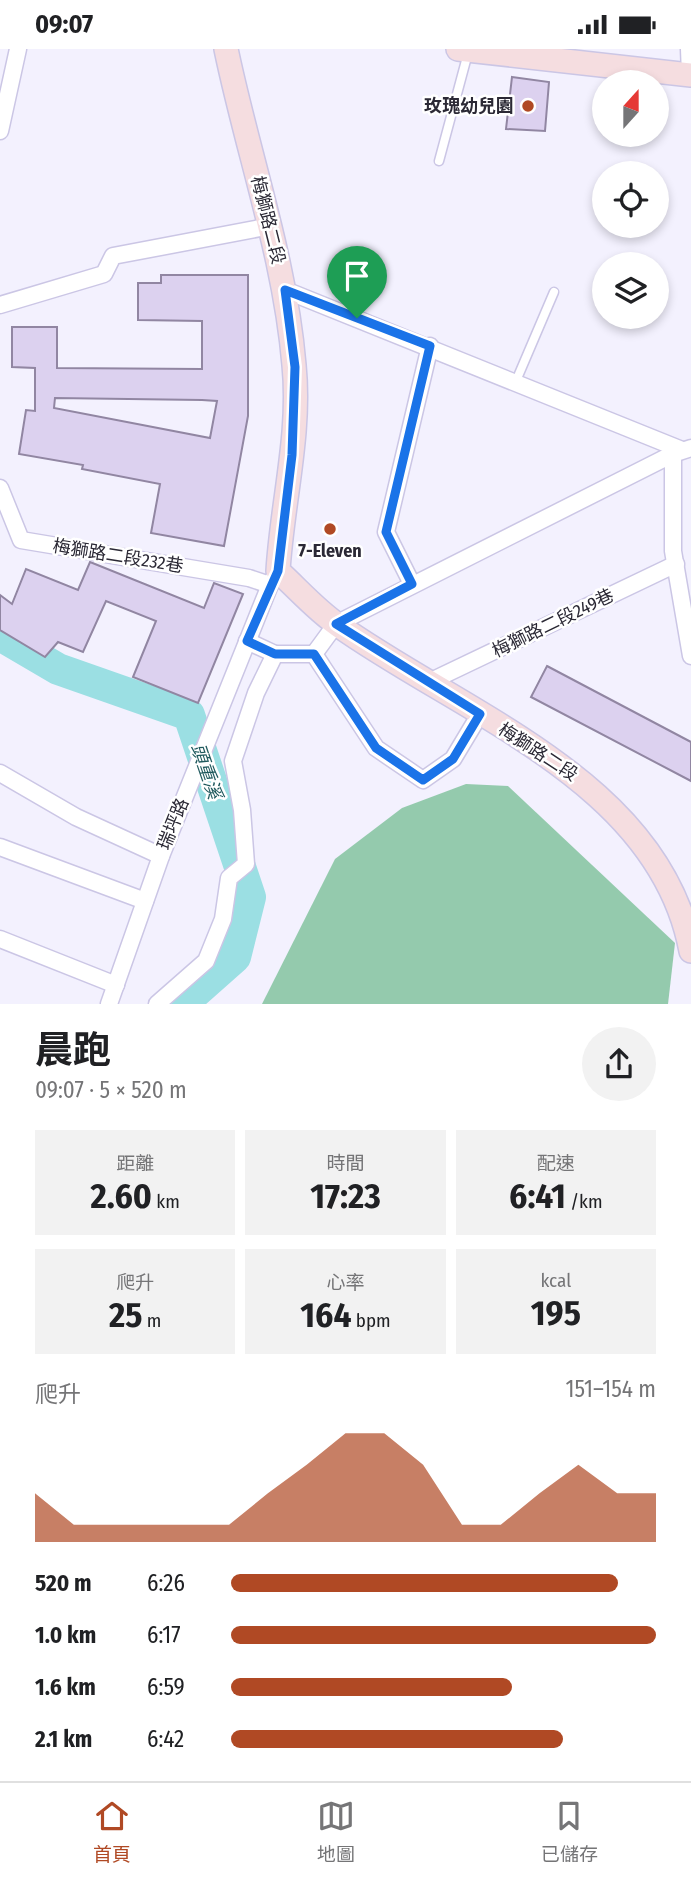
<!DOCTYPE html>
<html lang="zh-TW">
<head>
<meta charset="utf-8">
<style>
	:root { --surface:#fff; --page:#f2f2f2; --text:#202124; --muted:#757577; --line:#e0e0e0; --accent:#b04924 }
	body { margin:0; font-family:"Fira Sans Condensed","Noto Sans TC",sans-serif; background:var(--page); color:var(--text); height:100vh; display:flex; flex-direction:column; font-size:26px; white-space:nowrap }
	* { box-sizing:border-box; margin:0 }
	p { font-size:23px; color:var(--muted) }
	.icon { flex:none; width:38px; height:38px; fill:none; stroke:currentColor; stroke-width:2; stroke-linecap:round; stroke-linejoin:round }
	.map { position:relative; height:955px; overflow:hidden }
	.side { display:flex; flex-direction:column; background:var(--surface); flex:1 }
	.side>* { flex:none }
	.needle { width:46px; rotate:21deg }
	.controls { position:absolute; left:592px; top:21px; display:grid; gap:14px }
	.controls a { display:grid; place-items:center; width:77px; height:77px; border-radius:50%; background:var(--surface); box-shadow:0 4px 10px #0003; font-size:35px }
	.pin { position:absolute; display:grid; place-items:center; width:60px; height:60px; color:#fff; margin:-72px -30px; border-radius:50% 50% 50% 0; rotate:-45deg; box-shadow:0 0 7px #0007 }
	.pin .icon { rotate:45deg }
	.round { display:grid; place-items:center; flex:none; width:74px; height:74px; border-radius:37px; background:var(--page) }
	.head { display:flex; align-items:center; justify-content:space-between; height:119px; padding:0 35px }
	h1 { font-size:38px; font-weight:700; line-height:52px }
	.figures { display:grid; grid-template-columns:repeat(3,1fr); gap:10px; height:119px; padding:7px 35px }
	.figures div { display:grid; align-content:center; border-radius:0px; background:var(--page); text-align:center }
	.figures b { font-size:35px; font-weight:700 }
	.figures small { font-size:19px; font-weight:400 }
	.figures p { font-size:19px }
	.chart { height:196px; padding:14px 35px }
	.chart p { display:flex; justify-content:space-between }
	.chart svg { width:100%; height:126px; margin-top:7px; fill:var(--accent); opacity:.7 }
	ul { padding:0 35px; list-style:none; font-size:23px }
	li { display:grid; grid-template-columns:112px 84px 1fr; align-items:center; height:52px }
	li i { height:18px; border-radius:9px; background:var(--accent) }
	.status { display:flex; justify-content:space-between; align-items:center; height:49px; padding:0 35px; background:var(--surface); direction:ltr }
	.status svg { height:19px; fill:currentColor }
	.dock { display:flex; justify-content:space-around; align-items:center; height:98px; border-top:2px solid var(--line); background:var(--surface); font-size:19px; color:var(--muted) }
	.dock a { display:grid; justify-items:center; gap:4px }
	.dock .active { color:var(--accent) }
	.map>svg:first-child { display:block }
</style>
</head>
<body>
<div class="status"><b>09:07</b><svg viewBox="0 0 49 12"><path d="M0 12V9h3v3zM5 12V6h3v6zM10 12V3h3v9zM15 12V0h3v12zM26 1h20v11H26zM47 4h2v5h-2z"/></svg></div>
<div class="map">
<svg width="691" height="955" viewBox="0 0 691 955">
	<rect width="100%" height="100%" fill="#f3f1fe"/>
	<!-- forest -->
	<path fill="#94caad" d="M466 735 508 737 675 894 668 955H262L335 810 402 759Z"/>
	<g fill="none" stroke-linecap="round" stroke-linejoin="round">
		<!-- river -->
		<path stroke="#9bdfe3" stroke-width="32" d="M0 586 58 620 189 666 250 848 235 908 182 955"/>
	</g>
	<!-- building -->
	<g fill="#dcd1ef" stroke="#9186a2" stroke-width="2" fill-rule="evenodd">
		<path d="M512 28 549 33 545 82 506 80Z"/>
		<path d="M161 226H248V367L224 497 151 484 160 435 82 420 83 416 19 405 26 361 35 362V319L12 318V278H57V319L202 320V272L138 271V234H161ZM55 349 202 351 217 352 210 389 54 359Z"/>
		<path d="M90 513 204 559 214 534 243 545 198 654 133 628 156 572 106 552 83 603 58 593 45 608 0 581V546L12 555 26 520 78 541Z"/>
		<path d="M547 617 691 693V732L531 648Z"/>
	</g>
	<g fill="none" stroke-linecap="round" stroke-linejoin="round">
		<defs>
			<g id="lane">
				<path d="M439 112 468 4"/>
				<path d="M516 332 554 243"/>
			</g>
			<g id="street">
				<path d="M689 0 690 26"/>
				<path d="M0 82 18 0"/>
				<path d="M285 241 682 401"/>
				<path d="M0 256 104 225 113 207 271 177"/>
				<path d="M673 405V502L691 607"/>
				<path d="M0 439 21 491 249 529 270 536"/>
				<path d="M412 535 386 483 430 297"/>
				<path d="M247 592 275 605H314"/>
				<path d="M429 633 676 515"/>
				<path d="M480 665 453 710 423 731 376 699 314 605 336 575 673 405 691 399"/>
				<path d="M0 724 76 768 161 807"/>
				<path d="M0 798 145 852"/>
				<path d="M0 890 116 936"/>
				<path d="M109 955 161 807 270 536 278 522"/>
				<path d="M157 955 206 912 223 870 229 829 246 815 242 761 233 712 256 644 275 605"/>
			</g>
			<g id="secondary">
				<path d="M226 0C248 106 285 208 294 316 301 385 282 454 278 522 298 540 316 561 338 576 463 665 660 733 691 902"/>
				<path d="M458 0 691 26"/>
			</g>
		</defs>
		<!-- lane casing -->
		<use href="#lane" stroke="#cbc6e5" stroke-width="11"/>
		<!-- street casing -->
		<use href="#street" stroke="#cbc6e5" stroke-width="19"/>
		<!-- secondary casing -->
		<use href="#secondary" stroke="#cbc6e5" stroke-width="26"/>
		<!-- lane -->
		<use href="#lane" stroke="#fff" stroke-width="8"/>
		<!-- street -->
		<use href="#street" stroke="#fff" stroke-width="16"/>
		<!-- secondary -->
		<use href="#secondary" stroke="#f5dde0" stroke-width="23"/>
	</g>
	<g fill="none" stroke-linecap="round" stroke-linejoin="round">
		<defs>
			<path id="route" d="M285 241 430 297 386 483 412 535 336 575 480 665 453 710 423 731 376 699 314 605H275L247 592 278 522 292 406 295 318Z"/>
		</defs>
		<!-- route casing -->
		<use href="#route" stroke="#fff" stroke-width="14"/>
		<!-- route -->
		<use href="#route" stroke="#1a73e8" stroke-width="9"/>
	</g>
	<!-- markers -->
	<g fill="#b04924" stroke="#fff" stroke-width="2.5">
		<circle cx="528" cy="57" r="7"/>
		<circle cx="330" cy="480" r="7"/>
	</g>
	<g text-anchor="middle" stroke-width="5" stroke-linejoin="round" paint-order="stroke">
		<!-- poi labels -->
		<g font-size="18" font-weight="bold" fill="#2b2935" stroke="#fff" text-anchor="end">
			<text x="514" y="63">玫瑰幼兒園</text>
			<text x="330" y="508" text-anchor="middle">7-Eleven</text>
		</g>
		<!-- street labels -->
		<g font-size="18" fill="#2b2935" stroke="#fff">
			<text transform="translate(268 171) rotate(76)" y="6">梅獅路二段</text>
			<text transform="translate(118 507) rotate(9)" y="6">梅獅路二段232巷</text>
			<text transform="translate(553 574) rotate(-26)" y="6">梅獅路二段249巷</text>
			<text transform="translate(538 703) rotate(33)" y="6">梅獅路二段</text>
			<text transform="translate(173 775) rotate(-68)" y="6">瑞坪路</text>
		</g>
		<!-- water labels -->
		<g font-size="19" font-style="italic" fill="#1f595d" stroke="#fff">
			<text transform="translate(207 722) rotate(71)" y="7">頭重溪</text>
		</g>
	</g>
</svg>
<div class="controls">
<a><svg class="needle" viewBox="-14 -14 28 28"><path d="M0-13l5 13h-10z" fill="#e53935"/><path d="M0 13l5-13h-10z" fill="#757577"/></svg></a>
<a><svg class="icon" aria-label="locate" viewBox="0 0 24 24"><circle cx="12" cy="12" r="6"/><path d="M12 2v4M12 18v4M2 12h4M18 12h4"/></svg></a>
<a><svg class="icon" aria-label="layers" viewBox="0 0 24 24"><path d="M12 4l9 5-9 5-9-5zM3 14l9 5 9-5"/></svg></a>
</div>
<div class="pin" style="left:357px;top:269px;background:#1e9e55"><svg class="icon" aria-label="arrive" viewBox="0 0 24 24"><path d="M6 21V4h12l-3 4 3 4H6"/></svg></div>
</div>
<section class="side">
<div class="head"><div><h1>晨跑</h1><p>09:07 · 5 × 520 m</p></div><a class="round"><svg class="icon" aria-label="share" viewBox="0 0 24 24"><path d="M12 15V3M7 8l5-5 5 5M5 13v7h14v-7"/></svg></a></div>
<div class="figures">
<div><p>距離</p><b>2.60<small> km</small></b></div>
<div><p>時間</p><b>17:23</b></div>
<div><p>配速</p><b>6:41<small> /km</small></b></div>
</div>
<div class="figures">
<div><p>爬升</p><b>25<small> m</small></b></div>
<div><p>心率</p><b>164<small> bpm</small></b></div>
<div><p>kcal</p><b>195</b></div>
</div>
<div class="chart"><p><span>爬升</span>151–154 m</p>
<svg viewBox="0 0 160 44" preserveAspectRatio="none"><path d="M0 44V27L10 38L20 38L30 38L40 38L50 38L60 27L70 17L80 6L90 6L100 17L110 38L120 38L130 27L140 17L150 27L160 27V44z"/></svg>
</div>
<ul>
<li><b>520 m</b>6:26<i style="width:91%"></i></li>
<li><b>1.0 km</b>6:17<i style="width:100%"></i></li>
<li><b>1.6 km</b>6:59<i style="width:66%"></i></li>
<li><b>2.1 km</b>6:42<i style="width:78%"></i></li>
</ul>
</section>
<nav class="dock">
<a class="active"><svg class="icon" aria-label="home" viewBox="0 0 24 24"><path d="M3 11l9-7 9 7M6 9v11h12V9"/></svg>首頁</a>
<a><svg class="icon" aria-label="map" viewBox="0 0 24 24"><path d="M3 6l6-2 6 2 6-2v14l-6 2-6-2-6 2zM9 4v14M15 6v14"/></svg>地圖</a>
<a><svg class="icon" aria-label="saved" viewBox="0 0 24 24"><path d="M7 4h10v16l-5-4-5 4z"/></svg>已儲存</a>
</nav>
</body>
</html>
